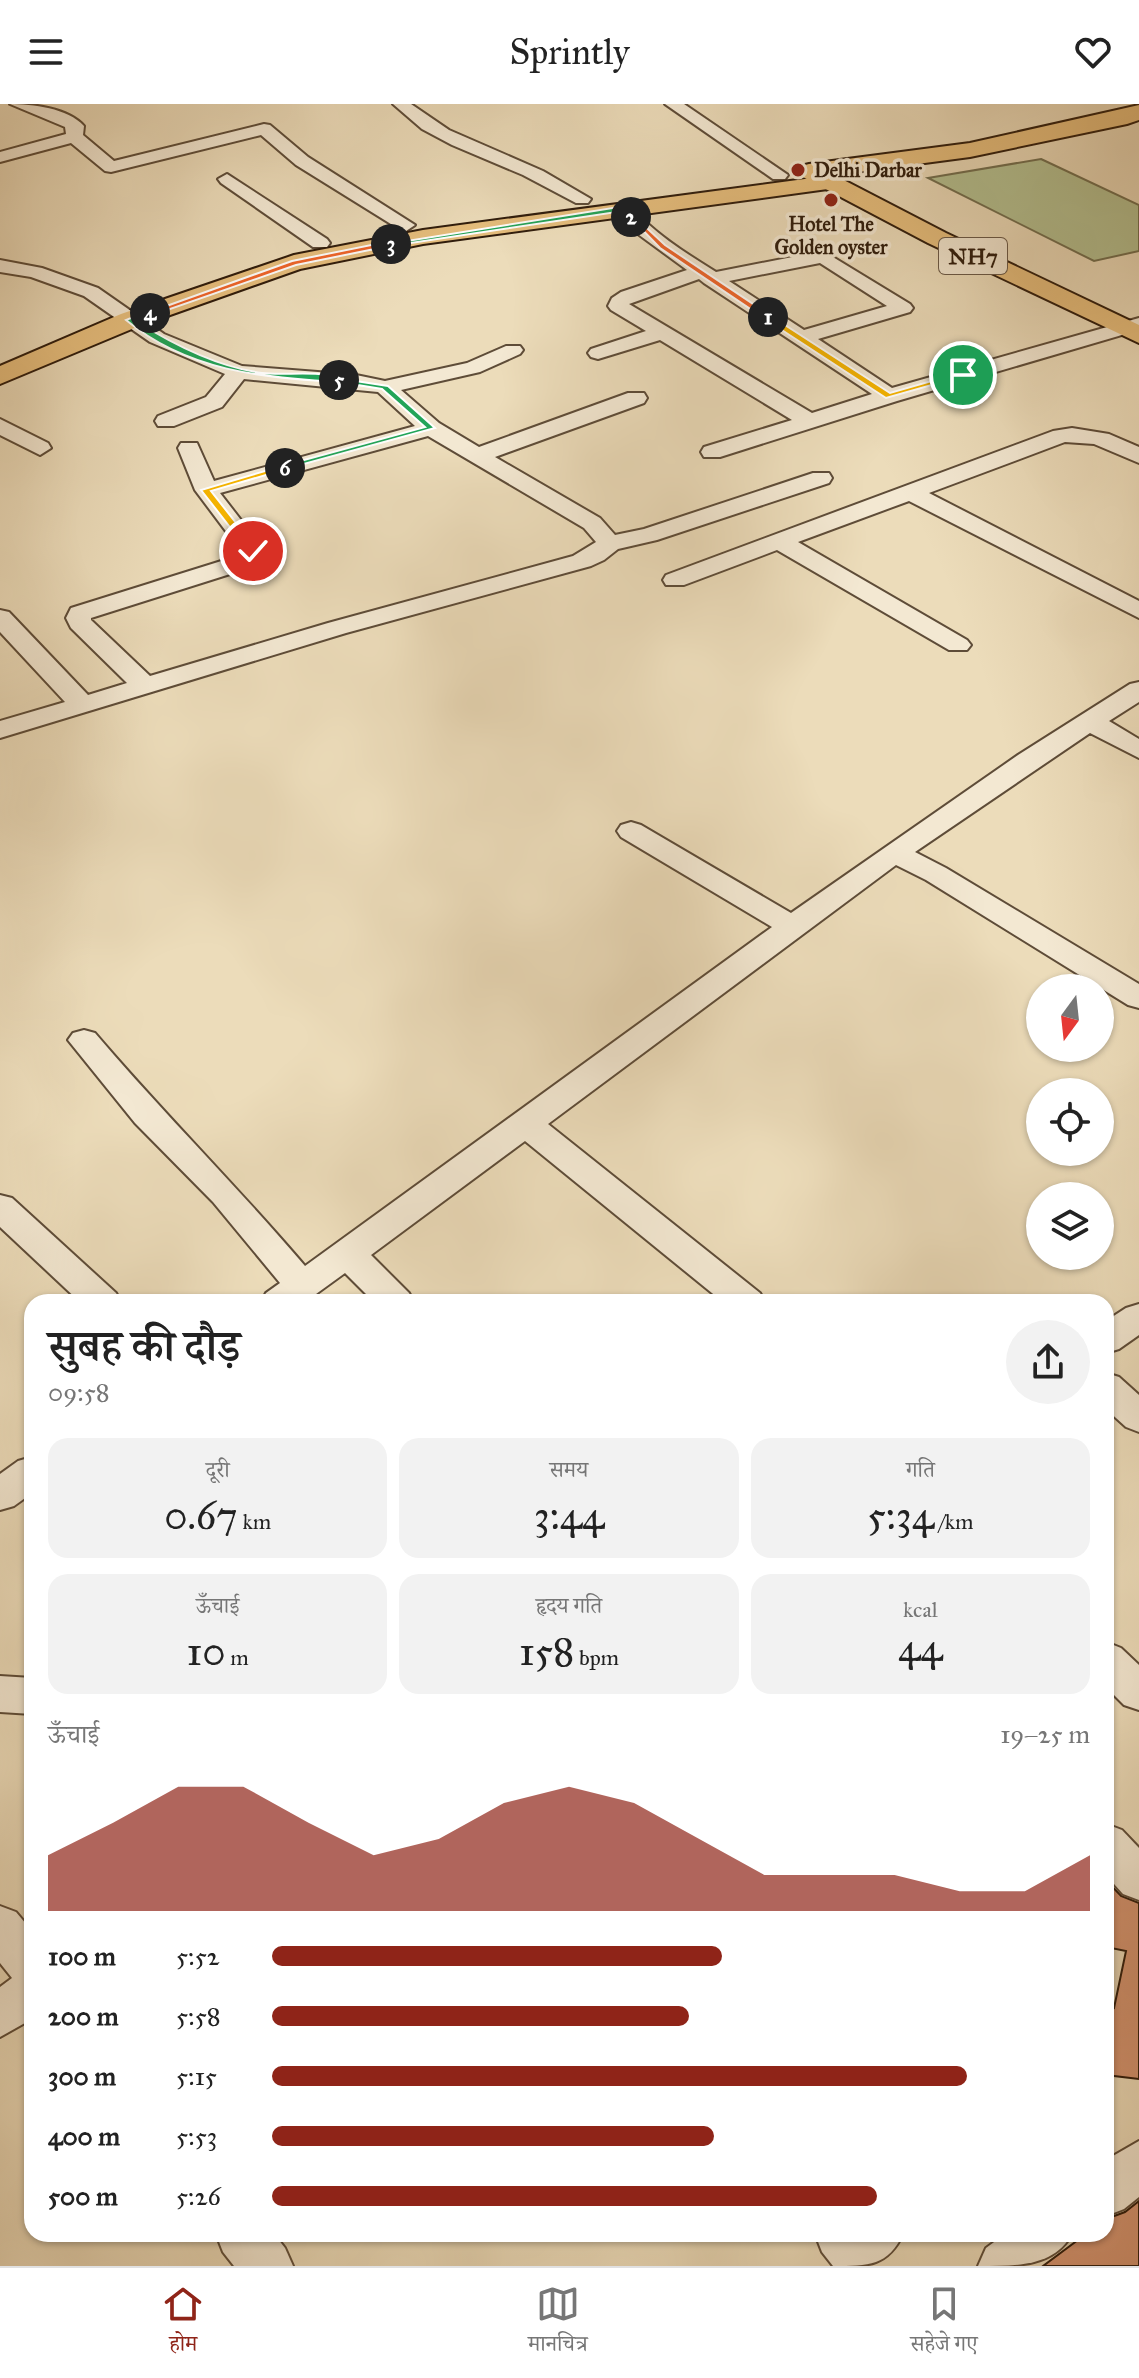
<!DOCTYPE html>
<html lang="hi">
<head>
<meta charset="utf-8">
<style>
	:root { --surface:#fff; --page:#f2f2f2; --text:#222; --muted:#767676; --line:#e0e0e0; --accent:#8f2418 }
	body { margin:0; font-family:"IM FELL Great Primer","Noto Serif Devanagari",serif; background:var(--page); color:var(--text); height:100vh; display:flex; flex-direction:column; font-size:30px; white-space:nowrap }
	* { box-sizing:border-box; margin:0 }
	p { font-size:26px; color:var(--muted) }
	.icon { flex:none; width:44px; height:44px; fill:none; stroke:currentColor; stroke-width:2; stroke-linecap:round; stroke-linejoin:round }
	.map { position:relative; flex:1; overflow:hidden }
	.drawer { position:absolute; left:24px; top:1190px; width:1090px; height:948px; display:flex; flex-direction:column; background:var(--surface); border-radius:24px; box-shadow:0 2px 6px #0004 }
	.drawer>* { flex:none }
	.needle { width:52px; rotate:195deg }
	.buttons { position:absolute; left:1026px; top:870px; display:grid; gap:16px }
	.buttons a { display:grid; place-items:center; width:88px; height:88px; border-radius:50%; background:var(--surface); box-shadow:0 2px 6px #0004; font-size:40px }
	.pin { position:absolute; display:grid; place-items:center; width:68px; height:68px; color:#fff; margin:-34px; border:4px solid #fff; border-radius:50%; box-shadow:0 2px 8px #0007 }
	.km { position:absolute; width:40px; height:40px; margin:-20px; border-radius:50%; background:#222; color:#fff; font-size:22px; line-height:40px; text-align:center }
	.round { display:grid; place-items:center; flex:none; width:84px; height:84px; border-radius:42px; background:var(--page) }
	.headline { display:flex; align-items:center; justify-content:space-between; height:136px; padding:0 24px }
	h1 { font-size:44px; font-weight:600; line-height:60px }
	.stats { display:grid; grid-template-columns:repeat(3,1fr); gap:12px; height:136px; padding:8px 24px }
	.stats div { display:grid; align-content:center; border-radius:20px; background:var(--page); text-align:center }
	.stats b { font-size:40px; font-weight:600 }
	.stats small { font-size:22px; font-weight:400 }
	.stats p { font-size:22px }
	.chart { height:224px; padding:16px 24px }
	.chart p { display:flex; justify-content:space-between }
	.chart svg { width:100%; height:144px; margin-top:8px; fill:var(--accent); opacity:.7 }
	ul { padding:0 24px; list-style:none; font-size:26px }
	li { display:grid; grid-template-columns:128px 96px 1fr; align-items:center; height:60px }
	li i { height:20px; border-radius:10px; background:var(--accent) }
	header { display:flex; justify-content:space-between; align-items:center; height:104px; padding:0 24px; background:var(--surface); font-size:36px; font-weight:600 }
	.dock { display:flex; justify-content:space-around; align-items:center; height:112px; border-top:2px solid var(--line); background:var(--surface); font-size:22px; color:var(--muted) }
	.dock a { display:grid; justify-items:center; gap:4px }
	.dock .current { color:var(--accent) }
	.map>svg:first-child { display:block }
</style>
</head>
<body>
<header><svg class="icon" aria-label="menu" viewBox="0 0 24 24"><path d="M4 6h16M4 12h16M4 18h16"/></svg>Sprintly<svg class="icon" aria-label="heart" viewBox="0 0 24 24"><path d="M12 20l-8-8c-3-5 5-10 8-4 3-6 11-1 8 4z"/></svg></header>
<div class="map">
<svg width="1139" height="2162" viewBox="0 0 1139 2162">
	<rect width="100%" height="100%" fill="#ecdcba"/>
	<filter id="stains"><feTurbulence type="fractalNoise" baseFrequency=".0025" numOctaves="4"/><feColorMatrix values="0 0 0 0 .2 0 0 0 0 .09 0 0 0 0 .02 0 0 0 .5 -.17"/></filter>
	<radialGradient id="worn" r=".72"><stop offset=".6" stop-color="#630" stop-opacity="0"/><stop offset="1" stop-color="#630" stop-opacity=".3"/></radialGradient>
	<!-- green -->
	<path fill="#b4c192" stroke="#726e4f" stroke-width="2" d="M1041 55 1139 101V147L1094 157 928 74Z"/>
	<!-- building -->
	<g fill="#d49471" stroke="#2f1c0c" stroke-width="2">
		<path d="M1106 1776 1121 1792 1139 1799V1975L1106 1971V1902L1114 1904 1126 1847 1106 1843Z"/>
		<path d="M1139 2097V2162H1043L1086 2130H1106V2115L1125 2108Z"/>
	</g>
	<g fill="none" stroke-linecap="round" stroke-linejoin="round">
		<defs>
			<g id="minor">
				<path d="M10 0C32 0 68 4 84 22L83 31 114 57 264 20 270 21 308 53 415 121 406 127 399 125 296 61 261 31 111 68 105 67 71 39 0 58V48L66 30 65 23Z"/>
				<path d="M393 0H411L449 26 543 67 591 95 588 99H576L523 71 452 41 422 25Z"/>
				<path d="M665 0H684L788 71 785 75H773Z"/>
				<path d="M227 70 327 135 330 139 327 143H313L221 79 218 75Z"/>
				<path d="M625 98C636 101 640 112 648 120 668 138 692 153 716 168L823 147 910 200 913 204 910 208 818 235 892 284 1139 214V226L897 297 720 353H704L701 348 704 343 792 316 660 236 598 255 591 253 588 249 591 245 646 227 611 206 608 202 612 194 621 188 687 166 631 125 616 104ZM820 159 887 202 804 226 729 177ZM699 175 704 179 872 290 812 309 629 200Z"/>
				<path d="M0 156 42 164 98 184 164 230 242 262 356 271 385 277 467 259 506 242H520L523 246 520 250 480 268 401 286 439 319 479 343 628 289H644L647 294 644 299 495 353 600 414 615 431 644 425 813 369H829L832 374 829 379 657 436 618 445 604 456 591 462 346 529 0 634V617L65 598 0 528V506L9 508 88 591 127 579 71 524 66 514 71 504 231 454 240 446 195 386 178 344 181 339H197L214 377 415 322 378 288 244 275 222 303 174 322H158L155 317 158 312 206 293 225 270 150 238 84 192 31 173 0 168ZM428 332 584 424 596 438 573 452 328 519 150 572 91 516V514L249 464 265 447 220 389Z"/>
				<path d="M0 315 48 339 51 344 40 351 0 331Z"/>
				<path d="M1072 324 1109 330 1139 343V359L1094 340 1065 338 929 389 1139 497V514L909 397 798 438 967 536 971 541 967 546H949L777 446 684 481H666L663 476 666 471 1053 327Z"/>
				<path d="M1139 578V598L1109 617 1139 635V654L1090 629 915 748 946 764 1139 880V904L1128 901 926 776 896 761 548 1020 760 1189 765 1198H723L525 1037 371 1151 409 1189 414 1198H374L345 1169 305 1198H261L266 1189 280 1179 213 1098 135 1019 68 936 73 929 84 926 95 929C163 1009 237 1082 305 1162L772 823 621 733 617 727 621 721 631 718 641 721 791 809 1018 651 1130 580Z"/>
				<path d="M0 1091 12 1094 116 1189 121 1198H80L0 1123Z"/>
				<path d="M1139 1200V1231L1119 1245 1106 1249V1217L1126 1204Z"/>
				<path d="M1106 1269 1119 1273 1139 1291V1328L1126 1323 1106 1305Z"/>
				<path d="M32 1353V1389L14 1402 0 1406V1370L18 1357Z"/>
				<path d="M1106 1538 1121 1544 1139 1561V1606L1124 1601 1106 1583Z"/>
				<path d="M0 1572 32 1574V1610L0 1608Z"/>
				<path d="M1106 1720 1122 1726 1139 1744V1796L1123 1790 1106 1771Z"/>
				<path d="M0 1802 16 1808 32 1827V1915L0 1933V1883L12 1874 0 1859Z"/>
				<path d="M1139 2037V2093L1124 2105 1106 2112V2056Z"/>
				<path d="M216 2130H274L285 2144 293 2162H234L223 2148Z"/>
				<path d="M815 2130H903C888 2162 869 2162 833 2162L822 2148Z"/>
				<path d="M1005 2130H1072C1054 2162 1020 2162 978 2162L986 2144Z"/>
			</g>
			<path id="major" d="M827 72 835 74 839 79 835 84 423 140 300 165 139 222 0 280V262L121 210 294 151 423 126Z"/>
			<path id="highway" d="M1139 1V16L1127 20 970 53 834 71 946 129 1139 221V239L928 139 801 72 797 67 801 62 809 60 970 39Z"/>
		</defs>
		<!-- minor casing -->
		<use href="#minor" stroke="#5e4c38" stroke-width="4"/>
		<!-- major casing -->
		<use href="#major" stroke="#2f1c0c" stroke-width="4"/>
		<!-- highway casing -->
		<use href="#highway" stroke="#2f1c0c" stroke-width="4"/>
		<!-- minor -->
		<use href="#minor" fill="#f3e8d2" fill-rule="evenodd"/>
		<!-- major -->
		<use href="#major" fill="#e6be7d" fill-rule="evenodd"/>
		<!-- highway -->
		<use href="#highway" fill="#e6be7d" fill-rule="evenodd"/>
	</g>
	<!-- split-1 -->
	<path fill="#f5b400" stroke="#fff" stroke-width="2" d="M765 212H771L890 289 963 268 967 271 886 294 765 215Z"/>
	<!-- split-2 -->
	<path fill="#f0652b" stroke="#fff" stroke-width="2" d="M629 112H634L665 141 771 212V215H765L660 144Z"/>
	<!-- split-3 -->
	<path fill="#22a559" stroke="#fff" stroke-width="2" d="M625 102 634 115H629L623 107 391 142 388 140Z"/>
	<!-- split-4 -->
	<path fill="#f0652b" stroke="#fff" stroke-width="2" d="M391 137 394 141 296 161 153 211 147 209 292 157Z"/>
	<!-- split-5 -->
	<path fill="#22a559" stroke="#fff" stroke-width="2" d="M148 207 154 209 136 217C174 241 217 263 262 269 287 272 321 265 343 276L339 278C263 274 187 267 126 216Z"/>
	<!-- split-6 -->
	<path fill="#22a559" stroke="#fff" stroke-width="2" d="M336 274 388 282 435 324 282 366V362L425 323 382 285 339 278Z"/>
	<!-- split-7 -->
	<path fill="#f5b400" stroke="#fff" stroke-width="2" d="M282 362 290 364 211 387 258 447 250 449 201 386Z"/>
	<!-- markers -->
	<g fill="#8f2418" stroke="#f3e8d2" stroke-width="3">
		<circle cx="798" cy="66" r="8"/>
		<circle cx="831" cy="96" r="8"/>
	</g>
	<g text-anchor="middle" stroke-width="7" stroke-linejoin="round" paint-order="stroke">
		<!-- far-poi labels -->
		<g font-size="20" font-weight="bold" fill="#2f1c0c" stroke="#f3e8d2" text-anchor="start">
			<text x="814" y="73">Delhi Darbar</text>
			<text x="831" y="127" text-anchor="middle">Hotel The<tspan x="831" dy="23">Golden oyster</tspan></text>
		</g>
		<!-- shield labels -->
		<rect fill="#f3e8d2" stroke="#6a5947" stroke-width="2" x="939" y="134" width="68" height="36" rx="6"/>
		<g font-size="22" font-weight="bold" fill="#2f1c0c">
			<text x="973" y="160">NH7</text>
		</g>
	</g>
	<rect width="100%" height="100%" filter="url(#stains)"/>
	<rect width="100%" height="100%" fill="url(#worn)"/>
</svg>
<div class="buttons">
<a><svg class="needle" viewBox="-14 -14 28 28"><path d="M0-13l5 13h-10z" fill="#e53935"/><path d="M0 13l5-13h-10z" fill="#767676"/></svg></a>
<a><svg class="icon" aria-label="locate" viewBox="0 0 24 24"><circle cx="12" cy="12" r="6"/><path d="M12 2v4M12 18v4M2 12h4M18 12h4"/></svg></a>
<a><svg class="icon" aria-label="layers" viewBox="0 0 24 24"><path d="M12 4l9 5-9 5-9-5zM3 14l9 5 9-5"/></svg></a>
</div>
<div class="pin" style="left:963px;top:271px;background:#1e9e55"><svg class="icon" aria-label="arrive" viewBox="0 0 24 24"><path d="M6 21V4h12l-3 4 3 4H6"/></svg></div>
<div class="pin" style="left:253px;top:447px;background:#d93025"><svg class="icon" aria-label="check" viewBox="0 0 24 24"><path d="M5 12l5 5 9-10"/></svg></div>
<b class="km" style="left:768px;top:213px">1</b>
<b class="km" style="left:631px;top:113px">2</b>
<b class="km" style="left:391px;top:140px">3</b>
<b class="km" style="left:150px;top:209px">4</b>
<b class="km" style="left:339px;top:276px">5</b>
<b class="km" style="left:285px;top:364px">6</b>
<section class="drawer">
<div class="headline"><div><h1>सुबह की दौड़</h1><p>09:58</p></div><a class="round"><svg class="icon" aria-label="share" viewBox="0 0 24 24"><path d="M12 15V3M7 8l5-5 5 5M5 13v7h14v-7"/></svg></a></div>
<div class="stats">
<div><p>दूरी</p><b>0.67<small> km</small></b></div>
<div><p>समय</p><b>3:44</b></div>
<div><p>गति</p><b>5:34<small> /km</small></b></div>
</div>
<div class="stats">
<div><p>ऊँचाई</p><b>10<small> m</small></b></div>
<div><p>हृदय गति</p><b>158<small> bpm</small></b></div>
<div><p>kcal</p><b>44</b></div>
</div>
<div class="chart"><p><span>ऊँचाई</span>19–25 m</p>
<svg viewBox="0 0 160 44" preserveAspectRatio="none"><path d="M0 44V27L10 17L20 6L30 6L40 17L50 27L60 22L70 11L80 6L90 11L100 22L110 33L120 33L130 33L140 38L150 38L160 27V44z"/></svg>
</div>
<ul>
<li><b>100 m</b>5:52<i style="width:55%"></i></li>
<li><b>200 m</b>5:58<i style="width:51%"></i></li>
<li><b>300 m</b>5:15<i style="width:85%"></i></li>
<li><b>400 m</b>5:53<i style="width:54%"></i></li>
<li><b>500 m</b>5:26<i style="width:74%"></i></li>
</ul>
</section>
</div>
<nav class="dock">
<a class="current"><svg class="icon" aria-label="home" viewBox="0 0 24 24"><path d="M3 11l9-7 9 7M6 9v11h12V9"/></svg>होम</a>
<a><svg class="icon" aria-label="map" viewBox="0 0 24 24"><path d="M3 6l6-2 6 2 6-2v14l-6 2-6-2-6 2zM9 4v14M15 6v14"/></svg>मानचित्र</a>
<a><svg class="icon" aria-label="saved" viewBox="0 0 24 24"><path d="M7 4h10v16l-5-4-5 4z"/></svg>सहेजे गए</a>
</nav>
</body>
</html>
